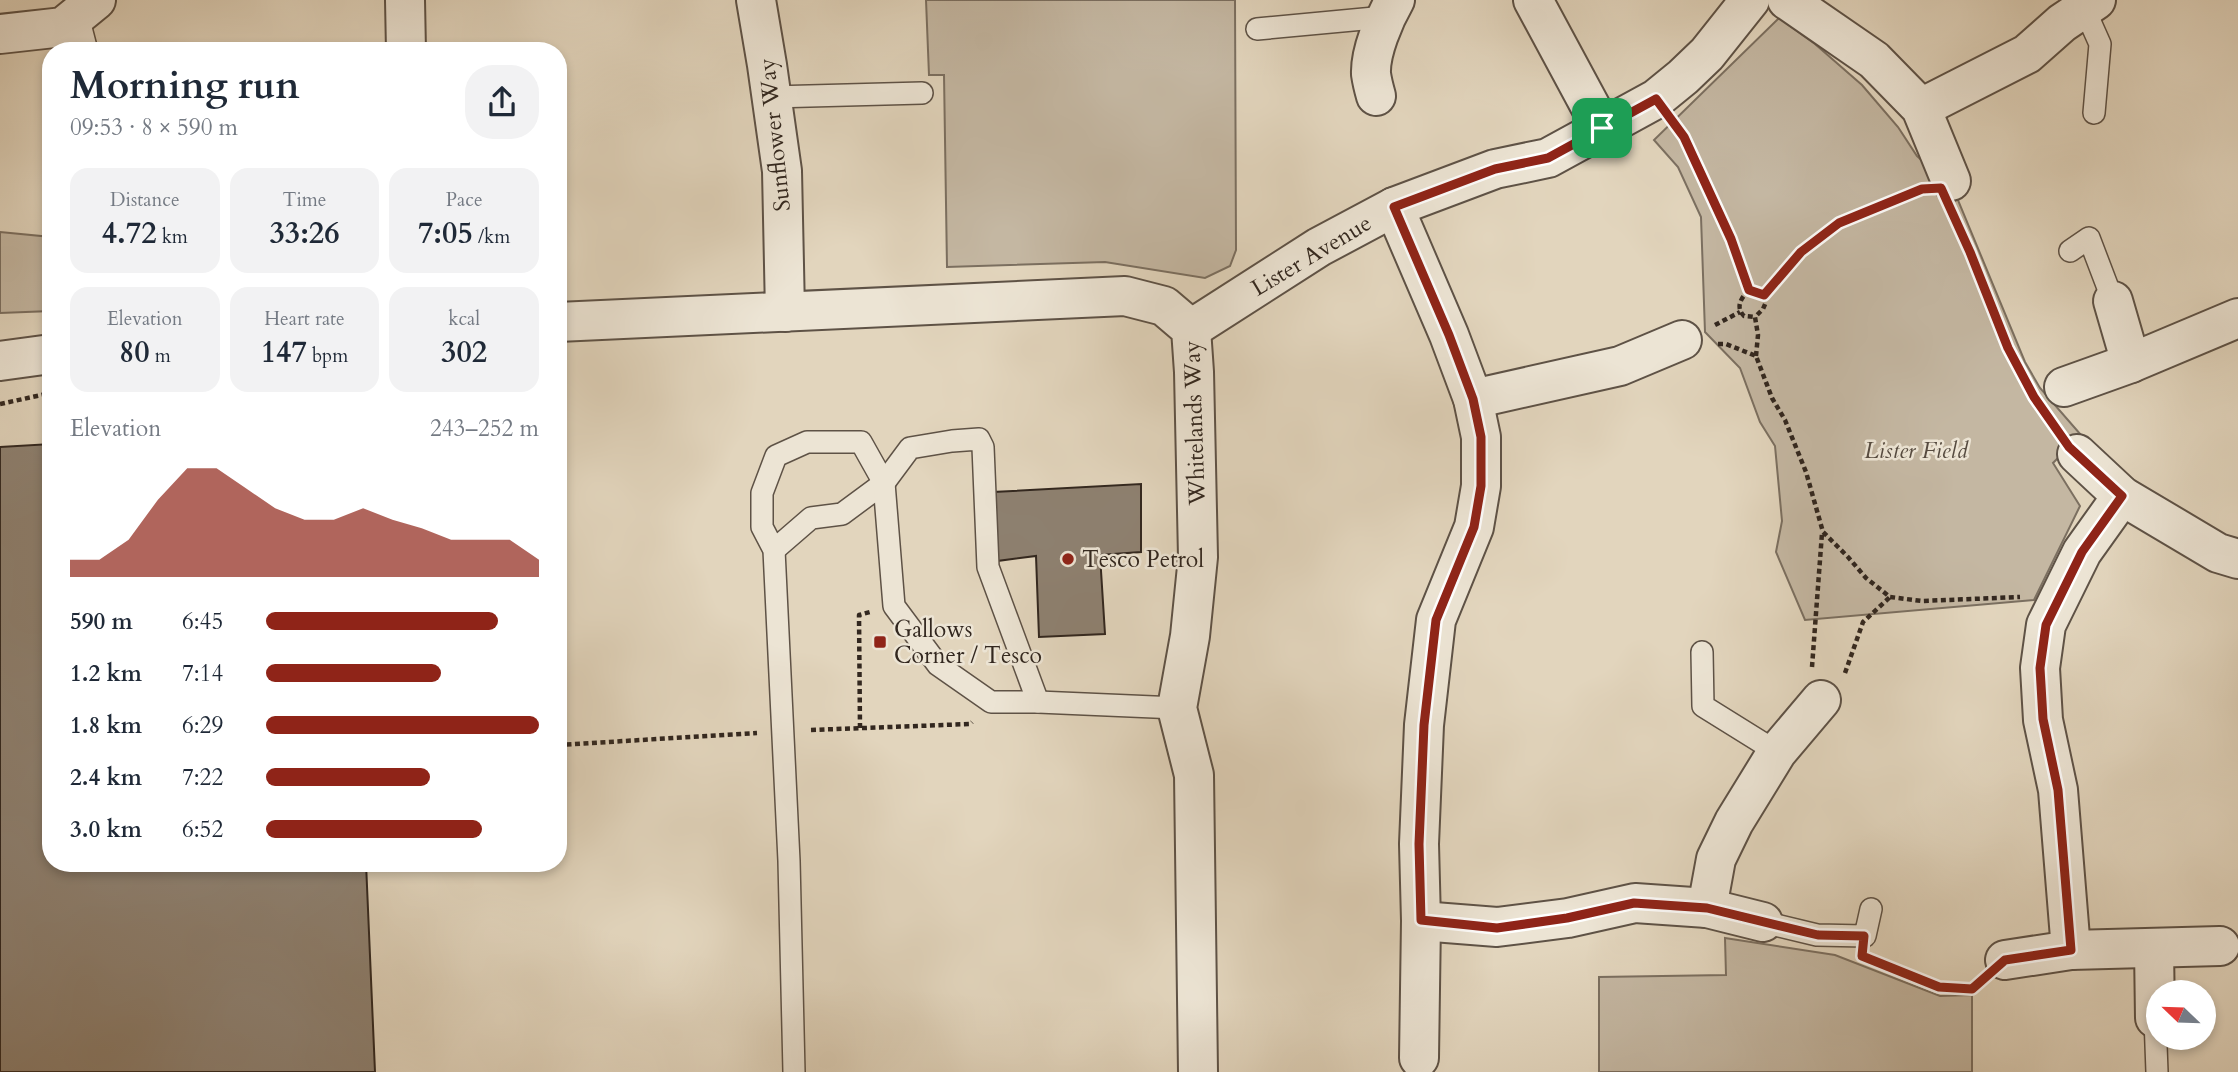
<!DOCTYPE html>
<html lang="en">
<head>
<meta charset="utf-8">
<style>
	:root { --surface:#fff; --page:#f2f2f3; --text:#1f2937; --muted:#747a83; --accent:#8f2418 }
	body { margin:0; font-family:Cardo,serif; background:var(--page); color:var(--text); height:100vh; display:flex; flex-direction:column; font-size:26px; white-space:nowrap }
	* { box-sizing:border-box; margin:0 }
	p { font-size:23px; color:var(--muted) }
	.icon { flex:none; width:38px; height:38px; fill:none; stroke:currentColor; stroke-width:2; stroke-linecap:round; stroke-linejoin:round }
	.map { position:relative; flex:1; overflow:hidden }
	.side { position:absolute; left:42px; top:42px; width:525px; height:830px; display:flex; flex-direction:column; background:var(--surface); border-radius:28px; box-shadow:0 4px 10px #0003 }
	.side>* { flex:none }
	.needle { width:46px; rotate:293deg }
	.buttons { position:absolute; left:2146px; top:980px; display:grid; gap:14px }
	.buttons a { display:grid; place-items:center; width:70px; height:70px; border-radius:50%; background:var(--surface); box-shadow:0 4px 10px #0003; font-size:35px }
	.pin { position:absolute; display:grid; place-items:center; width:60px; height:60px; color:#fff; margin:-30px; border-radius:14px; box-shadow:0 4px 10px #0006 }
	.round { display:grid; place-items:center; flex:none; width:74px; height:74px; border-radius:28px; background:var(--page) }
	.head { display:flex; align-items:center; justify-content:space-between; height:119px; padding:0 28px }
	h1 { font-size:38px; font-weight:800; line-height:52px }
	.stats { display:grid; grid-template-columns:repeat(3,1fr); gap:10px; height:119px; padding:7px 28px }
	.stats div { display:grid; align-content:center; border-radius:18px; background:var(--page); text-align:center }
	.stats b { font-size:30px; font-weight:800 }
	.stats small { font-size:19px; font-weight:400 }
	.stats p { font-size:19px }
	.chart { height:196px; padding:14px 28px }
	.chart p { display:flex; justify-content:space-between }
	.chart svg { width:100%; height:126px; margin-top:7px; fill:var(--accent); opacity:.7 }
	ul { padding:0 28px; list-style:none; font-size:23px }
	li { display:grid; grid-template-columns:112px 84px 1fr; align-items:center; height:52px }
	li i { height:18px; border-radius:9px; background:var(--accent) }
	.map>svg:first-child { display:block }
</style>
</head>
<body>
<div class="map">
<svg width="2238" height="1072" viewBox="0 0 2238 1072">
	<rect width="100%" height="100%" fill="#e2d5bd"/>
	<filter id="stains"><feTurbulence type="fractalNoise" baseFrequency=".00286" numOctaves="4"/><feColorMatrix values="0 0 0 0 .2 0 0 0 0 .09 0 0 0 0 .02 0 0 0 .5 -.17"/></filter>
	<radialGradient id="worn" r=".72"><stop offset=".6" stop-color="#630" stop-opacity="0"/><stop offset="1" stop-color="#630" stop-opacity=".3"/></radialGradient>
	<!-- green -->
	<g fill="#c4b7a2" stroke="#7b6f60" stroke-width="2">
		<path d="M926 0H1235L1236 250 1230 266 1205 278 1105 262 947 267 944 75H929Z"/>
		<path d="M1779 18 1815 44 1862 85 1898 127 1917 156 1953 188 2025 362 2040 388 2081 435 2053 463 2080 506 2034 600 1805 620 1776 552 1782 521 1775 446 1760 422 1740 368 1705 332 1701 217 1678 167 1654 140Z"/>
		<path d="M0 232 51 237V311L0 313Z"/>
		<path d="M1725 938 1835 955 1940 996 1972 995V1072H1599V977L1726 975Z"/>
	</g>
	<!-- building -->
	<g fill="#8e8171" stroke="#32271f" stroke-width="2">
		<path d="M51 444V863H366L375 1072H0V447Z"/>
		<path d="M1141 484V552L1100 555 1105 634 1039 637 1036 556 997 561 993 492Z"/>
	</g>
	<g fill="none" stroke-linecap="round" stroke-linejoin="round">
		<defs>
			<g id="service">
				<path d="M2084 8 2100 44 2094 113"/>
				<path d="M78 16 87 51"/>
				<path d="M1257 29 1385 17"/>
				<path d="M772 97 922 93"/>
				<path d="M2070 251 2089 238 2113 301"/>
				<path d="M774 550 811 518 842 514 884 483 910 448 952 441 979 439 983 447 988 567 1038 702"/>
				<path d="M1702 652 1703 706 1777 752"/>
				<path d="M1763 922 1817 935 1865 936 1871 909"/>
				<path d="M2155 1018 2157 1072"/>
				<path d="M794 1072 789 861 774 550 762 527V493L776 456 807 442H861L884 483 894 606 938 665 991 702H1038L1177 708"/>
			</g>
			<g id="minor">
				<path d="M405 0 406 51"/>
				<path d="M756 0 767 65 782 171 785 312"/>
				<path d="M1533 0 1602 128"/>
				<path d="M1787 0 1874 60 1921 108 1951 181"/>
				<path d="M0 34 63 27 96 0"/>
				<path d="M1376 96C1374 89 1372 81 1371 74 1370 52 1384 19 1395 0"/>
				<path d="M1921 108 2027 54 2062 23 2096 0"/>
				<path d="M1394 207 1449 335 1473 399 1481 437V486L1474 527 1436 620 1424 725 1419 844 1421 921 1419 1058"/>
				<path d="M2113 301 2131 363"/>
				<path d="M1191 329 1319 247 1394 207 1495 169 1548 158 1656 99 1683 77 1707 54 1750 0"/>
				<path d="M2064 387 2131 363 2238 318"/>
				<path d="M1473 399 1620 366 1682 340"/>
				<path d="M2077 454 2122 496 2218 553 2238 559"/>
				<path d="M1707 908 1716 859 1734 822 1777 752 1821 700"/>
				<path d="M1421 921 1497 927 1568 918 1635 903 1707 908 1763 922"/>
				<path d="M2154 948 2155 1018"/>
				<path d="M2071 950 2058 790 2043 720 2040 668 2046 625 2082 552 2122 496"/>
				<path d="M2005 960 2071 950 2220 946"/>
			</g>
			<g id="tertiary">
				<path d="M558 322 1125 296 1164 306 1191 329 1194 372 1198 557 1190 636 1177 708 1194 775 1198 1072"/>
				<path d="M0 361 51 354"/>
			</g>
		</defs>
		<!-- service casing -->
		<use href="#service" stroke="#5e5246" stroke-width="24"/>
		<!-- minor casing -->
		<use href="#minor" stroke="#5e5246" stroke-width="42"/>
		<!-- tertiary casing -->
		<use href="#tertiary" stroke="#5e5246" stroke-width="42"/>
		<!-- path -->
		<g stroke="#32271f" stroke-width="4.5" stroke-dasharray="5 3.5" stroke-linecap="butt">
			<path d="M1677 127C1688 142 1694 158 1702 175 1720 213 1735 251 1749 290L1764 295 1801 252 1839 223 1916 191"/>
			<path d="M1954 217 2008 348 2028 385"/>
			<path d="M1749 290C1741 298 1735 307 1744 316L1755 317"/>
			<path d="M1715 325 1740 312"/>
			<path d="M1718 344H1726L1756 356 1772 398 1785 420 1806 472 1823 532 1848 557 1866 578 1890 597 1922 601 2020 597"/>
			<path d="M1756 356 1758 335 1755 317 1763 309 1766 302 1764 295"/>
			<path d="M0 404 46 394"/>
			<path d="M1812 667 1822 533"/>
			<path d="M1845 673 1863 622 1890 597"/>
			<path d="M860 728 859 615 870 612"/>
			<path d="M811 730 970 724 972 722"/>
			<path d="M558 745 757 733"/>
			<path d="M1875 962 1939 987 1972 989 1978 984"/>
		</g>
		<!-- service -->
		<use href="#service" stroke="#ece4d4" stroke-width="21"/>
		<!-- minor -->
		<use href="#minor" stroke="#ece4d4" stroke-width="38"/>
		<!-- tertiary -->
		<use href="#tertiary" stroke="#ece4d4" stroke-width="38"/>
	</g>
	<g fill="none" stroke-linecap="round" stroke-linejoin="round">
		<defs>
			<path id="route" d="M1656 99 1684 137 1731 239 1749 290 1764 295 1801 252 1839 223 1922 189 1941 188 1970 252 2008 348 2034 397 2069 447 2122 496 2082 552 2046 625 2040 668 2043 719 2058 790 2071 950 2005 960 1972 989 1939 987 1862 956 1864 936 1818 935 1707 908 1634 903 1567 918 1497 928 1421 920 1419 844 1424 725 1436 620 1474 527 1481 486V437L1473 399 1449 335 1394 207 1495 169 1548 158Z"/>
		</defs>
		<!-- route casing -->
		<use href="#route" stroke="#fff" stroke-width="14"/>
		<!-- route -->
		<use href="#route" stroke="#8f2418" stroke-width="9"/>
	</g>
	<!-- markers -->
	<g fill="#8f2418" stroke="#ece4d4" stroke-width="2.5">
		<circle cx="1068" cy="559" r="7"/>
		<rect x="873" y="635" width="14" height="14" rx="3.5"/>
	</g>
	<g text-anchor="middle" stroke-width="5" stroke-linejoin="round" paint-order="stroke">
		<!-- street labels -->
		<g font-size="23" fill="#32271f" stroke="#ece4d4">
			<text transform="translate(774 135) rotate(-96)" y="8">Sunflower Way</text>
			<text transform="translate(1311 255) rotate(-31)" y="8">Lister Avenue</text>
			<text transform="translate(1194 423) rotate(-92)" y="8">Whitelands Way</text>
		</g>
		<!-- park labels -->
		<g font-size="23" font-style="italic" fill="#564b40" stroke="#ece4d4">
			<text x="1916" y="458">Lister Field</text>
		</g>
		<!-- poi labels -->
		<g font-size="23" fill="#32271f" stroke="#ece4d4" text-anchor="start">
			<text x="1082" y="567">Tesco Petrol</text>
			<text x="894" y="637">Gallows<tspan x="894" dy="26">Corner / Tesco</tspan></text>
		</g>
	</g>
	<rect width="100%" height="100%" filter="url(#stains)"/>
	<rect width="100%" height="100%" fill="url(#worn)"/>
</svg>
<div class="buttons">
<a><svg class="needle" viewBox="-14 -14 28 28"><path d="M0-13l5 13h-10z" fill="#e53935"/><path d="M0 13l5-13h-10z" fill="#747a83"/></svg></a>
</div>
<div class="pin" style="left:1602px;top:128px;background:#1e9e55"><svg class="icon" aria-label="arrive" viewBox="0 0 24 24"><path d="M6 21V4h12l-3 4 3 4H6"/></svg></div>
<section class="side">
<div class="head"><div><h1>Morning run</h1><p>09:53 · 8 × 590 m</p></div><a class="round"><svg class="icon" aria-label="share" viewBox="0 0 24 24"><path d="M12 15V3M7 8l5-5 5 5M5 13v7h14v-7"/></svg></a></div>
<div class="stats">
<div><p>Distance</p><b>4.72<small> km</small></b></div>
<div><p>Time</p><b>33:26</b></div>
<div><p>Pace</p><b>7:05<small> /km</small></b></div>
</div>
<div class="stats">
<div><p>Elevation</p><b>80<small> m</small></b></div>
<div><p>Heart rate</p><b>147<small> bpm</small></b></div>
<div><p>kcal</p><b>302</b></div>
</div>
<div class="chart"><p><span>Elevation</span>243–252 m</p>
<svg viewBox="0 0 160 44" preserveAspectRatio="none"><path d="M0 44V38L10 38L20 31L30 17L40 6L50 6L60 13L70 20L80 24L90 24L100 20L110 24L120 27L130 31L140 31L150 31L160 38V44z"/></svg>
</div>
<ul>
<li><b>590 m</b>6:45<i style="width:85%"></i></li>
<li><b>1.2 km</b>7:14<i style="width:64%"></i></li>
<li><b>1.8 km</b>6:29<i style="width:100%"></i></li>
<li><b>2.4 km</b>7:22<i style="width:60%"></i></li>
<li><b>3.0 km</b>6:52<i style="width:79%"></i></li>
</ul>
</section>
</div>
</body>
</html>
